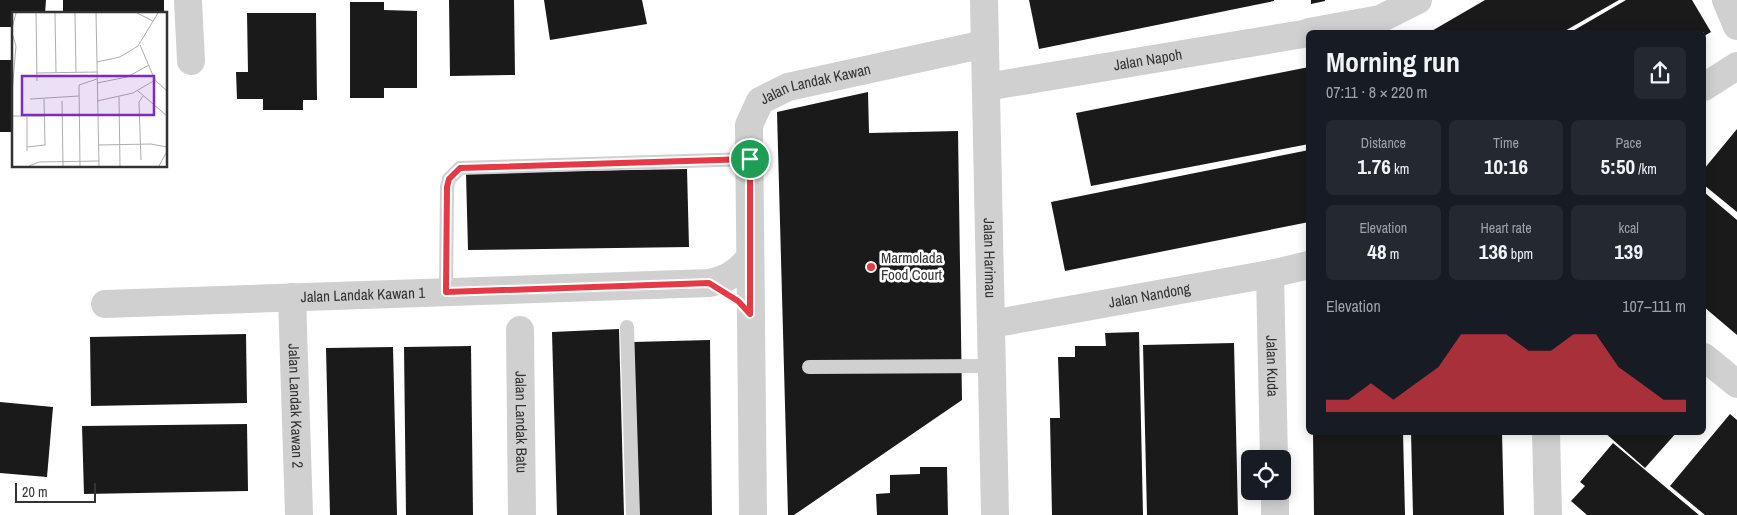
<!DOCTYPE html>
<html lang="en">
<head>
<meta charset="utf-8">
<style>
	:root { --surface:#171b24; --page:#242831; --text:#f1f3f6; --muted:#9ea1a6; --accent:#e63946 }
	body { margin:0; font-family:"Archivo Narrow",sans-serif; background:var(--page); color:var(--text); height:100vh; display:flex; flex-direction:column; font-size:19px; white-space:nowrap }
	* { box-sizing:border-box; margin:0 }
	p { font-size:16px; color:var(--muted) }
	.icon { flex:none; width:28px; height:28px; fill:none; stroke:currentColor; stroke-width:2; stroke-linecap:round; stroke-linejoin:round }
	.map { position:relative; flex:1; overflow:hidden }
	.sheet { position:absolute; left:1306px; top:30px; width:400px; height:405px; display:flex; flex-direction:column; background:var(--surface); border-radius:8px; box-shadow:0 2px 12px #0003 }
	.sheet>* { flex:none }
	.buttons { position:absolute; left:1241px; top:450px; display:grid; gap:10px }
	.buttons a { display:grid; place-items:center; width:50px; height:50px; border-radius:8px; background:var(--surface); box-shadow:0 2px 12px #0003; font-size:25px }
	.scale { position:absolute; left:15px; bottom:12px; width:81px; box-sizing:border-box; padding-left:5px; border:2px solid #333; border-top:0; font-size:14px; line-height:18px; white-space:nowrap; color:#333; -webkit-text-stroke:4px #fff; paint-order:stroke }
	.pin { position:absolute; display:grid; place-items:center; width:42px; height:42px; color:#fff; margin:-21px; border:2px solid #fff; border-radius:50%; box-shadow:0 1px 5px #0007 }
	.round { display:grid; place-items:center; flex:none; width:52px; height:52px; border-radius:8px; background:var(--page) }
	.headline { display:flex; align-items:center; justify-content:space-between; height:85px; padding:0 20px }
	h1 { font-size:28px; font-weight:700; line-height:38px }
	.metrics { display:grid; grid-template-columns:repeat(3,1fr); gap:8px; height:85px; padding:5px 20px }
	.metrics div { display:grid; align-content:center; border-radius:8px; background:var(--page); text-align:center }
	.metrics b { font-size:21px; font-weight:700 }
	.metrics small { font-size:14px; font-weight:400 }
	.metrics p { font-size:14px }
	.chart { height:140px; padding:10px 20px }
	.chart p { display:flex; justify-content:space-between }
	.chart svg { width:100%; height:90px; margin-top:5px; fill:var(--accent); opacity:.7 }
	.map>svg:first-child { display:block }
</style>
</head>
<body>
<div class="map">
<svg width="1737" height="515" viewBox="0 0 1737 515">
	<rect width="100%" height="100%" fill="#fff"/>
	<!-- building -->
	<g fill="#1a1a1a">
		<path d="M0 0H46L45 14H14V27H0Z"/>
		<rect x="63" y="0" width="101" height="14"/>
		<path d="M449 0H514L515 75 450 76Z"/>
		<path d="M544 0H642L647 24 550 40Z"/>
		<path d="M1029 0H1274V1L1039 49Z"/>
		<path d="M1311 0H1325V1L1311 4Z"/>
		<path d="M1485 0H1619L1563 32H1430Z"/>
		<path d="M1626 0H1692L1711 32 1704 36V32H1571Z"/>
		<path d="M350 2H384V10L417 11V88H384V98H350Z"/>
		<path d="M247 13H316L317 100H303V110H263V99H237L236 72H248Z"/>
		<rect x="0" y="60" width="14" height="72"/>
		<path d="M1309 67V144L1091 186 1076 113Z"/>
		<path d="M868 92 869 133 958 131 962 400 794 515H788L777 112Z"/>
		<path d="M1737 129V212L1704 185V169Z"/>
		<path d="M1309 150V222L1065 271 1051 202Z"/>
		<path d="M687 169 689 247 468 250 466 173Z"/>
		<path d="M1704 192 1737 220V335L1704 307Z"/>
		<path d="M619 329 624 515H557L552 332Z"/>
		<path d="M1139 332 1143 515H1052L1050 418H1060L1058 357H1075V346H1106L1105 333Z"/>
		<path d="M246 334 247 403 91 406 90 337Z"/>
		<path d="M710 340 712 515H636L633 342Z"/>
		<path d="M1234 343 1238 515H1147L1143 345Z"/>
		<path d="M471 346 473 515H406L404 347Z"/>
		<path d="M393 347 397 515H330L326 348Z"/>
		<path d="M0 402 53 407 47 477 0 473Z"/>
		<path d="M1730 414 1737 420V515H1705L1670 486Z"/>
		<path d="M247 424 248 491 84 494 82 426Z"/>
		<path d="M1313 432H1403L1405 515H1314Z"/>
		<path d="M1411 432H1502L1504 515H1413Z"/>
		<path d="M1604 432H1677L1645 468Z"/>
		<path d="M1613 443 1669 490 1699 515H1587L1571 501 1585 486 1580 482Z"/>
		<path d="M920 467H947L948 515H877L876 494 890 493V475L920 474Z"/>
	</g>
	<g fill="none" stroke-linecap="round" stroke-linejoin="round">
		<!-- service -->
		<g stroke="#d0d0d0" stroke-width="14">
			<path d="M446 292 447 187 449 179 460 168 750 159"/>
			<path d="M627 327 633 515"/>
			<path d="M809 367 992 366"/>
		</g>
		<!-- minor -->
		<g stroke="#d0d0d0" stroke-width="28">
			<path d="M188 0 191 61"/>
			<path d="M1726 0 1737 26"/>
			<path d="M1309 32 1380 19 1418 0"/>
			<path id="s1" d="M986 87 1309 33"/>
			<path d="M1704 87 1737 66"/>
			<path id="s2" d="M1270 274 1274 459"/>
			<path id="s3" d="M292 297 299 515"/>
			<path id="s4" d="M105 304 709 283C728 279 737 273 750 258"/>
			<path id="s5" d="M991 324 1270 274 1309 265"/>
			<path id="s6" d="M520 330 522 515"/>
			<path d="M1704 357 1737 384"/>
			<path d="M1546 432 1548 515"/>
			<path d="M1275 491V515"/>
			<path id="s7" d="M753 515 749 125 760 101 788 87 985 44"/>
		</g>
		<!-- tertiary -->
		<path stroke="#d0d0d0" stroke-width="28" id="s8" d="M984 0 995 515"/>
	</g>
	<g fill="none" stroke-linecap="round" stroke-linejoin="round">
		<defs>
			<path id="route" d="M750 159V314L738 301 709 283 446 292 447 187 449 179 460 168Z"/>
		</defs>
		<!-- route casing -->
		<use href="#route" stroke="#fff" stroke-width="10"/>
		<!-- route -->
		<use href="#route" stroke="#e63946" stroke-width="6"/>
	</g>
	<!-- markers -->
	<circle fill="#e63946" stroke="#fff" stroke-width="2" cx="871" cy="267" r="5"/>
	<g text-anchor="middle" stroke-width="5" stroke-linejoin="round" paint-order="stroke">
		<!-- street labels -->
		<g font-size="15" fill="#333" stroke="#fff">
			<text dy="5" stroke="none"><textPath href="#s1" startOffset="164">Jalan Napoh</textPath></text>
			<text dy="5" stroke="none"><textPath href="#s7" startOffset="475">Jalan Landak Kawan</textPath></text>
			<text dy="5" stroke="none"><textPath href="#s8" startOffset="258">Jalan Harimau</textPath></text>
			<text dy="5" stroke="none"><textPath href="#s4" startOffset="258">Jalan Landak Kawan 1</textPath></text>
			<text dy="5" stroke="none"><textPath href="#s5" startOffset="161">Jalan Nandong</textPath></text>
			<text dy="5" stroke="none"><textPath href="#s2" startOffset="92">Jalan Kuda</textPath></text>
			<text dy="5" stroke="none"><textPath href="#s3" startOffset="109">Jalan Landak Kawan 2</textPath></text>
			<text dy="5" stroke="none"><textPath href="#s6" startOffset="92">Jalan Landak Batu</textPath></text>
		</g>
		<!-- poi labels -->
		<g font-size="15" fill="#333" stroke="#fff" text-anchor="start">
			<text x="881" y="263">Marmolada<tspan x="881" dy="17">Food Court</tspan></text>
		</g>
	</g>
	<!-- overview -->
	<g transform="translate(12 12)">
		<rect width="155" height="155" fill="#fff"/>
		<path fill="none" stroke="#adadad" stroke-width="1" d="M24 1 25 69M43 1 44 60M63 1 64 60M84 1 87 154M125 1 141 9M0 16 4 1M0 21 4 34 0 81M128 33 143 68 155 79M85 50 108 45 126 34 146 1M24 61 85 60M85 71 115 65 137 53M126 79 155 104M107 85 108 154M18 87 67 84M50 89 51 154M85 89 121 81 143 68M0 104H33M86 133 139 132 155 135M15 135 33 133 32 87M15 139V105M129 148 127 90 131 84M17 154 27 150 87 149M68 154 67 73 85 67M147 154 155 139"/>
		<path fill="#7b2cbf" fill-opacity="0.15" stroke="#7b2cbf" stroke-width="2.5" d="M10 64H142V103H10Z"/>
		<rect width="155" height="155" fill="none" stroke="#333" stroke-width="2.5"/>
	</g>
</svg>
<div class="buttons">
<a><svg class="icon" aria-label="locate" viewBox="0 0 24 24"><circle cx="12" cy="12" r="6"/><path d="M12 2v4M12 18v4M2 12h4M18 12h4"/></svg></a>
</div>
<div class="scale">20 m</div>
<div class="pin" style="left:750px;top:159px;background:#1e9e55"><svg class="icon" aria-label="arrive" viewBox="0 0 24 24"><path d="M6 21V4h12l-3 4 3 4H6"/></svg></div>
<section class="sheet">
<div class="headline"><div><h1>Morning run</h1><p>07:11 · 8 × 220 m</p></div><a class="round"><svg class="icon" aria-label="share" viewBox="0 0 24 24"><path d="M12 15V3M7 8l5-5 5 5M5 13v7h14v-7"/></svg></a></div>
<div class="metrics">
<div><p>Distance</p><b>1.76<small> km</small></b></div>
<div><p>Time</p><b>10:16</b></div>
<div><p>Pace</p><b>5:50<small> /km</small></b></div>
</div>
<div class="metrics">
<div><p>Elevation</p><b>48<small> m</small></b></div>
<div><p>Heart rate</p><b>136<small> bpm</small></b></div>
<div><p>kcal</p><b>139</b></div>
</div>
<div class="chart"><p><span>Elevation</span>107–111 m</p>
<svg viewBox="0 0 160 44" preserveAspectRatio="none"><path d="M0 44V38L10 38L20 30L30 38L40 30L50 22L60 6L70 6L80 6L90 14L100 14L110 6L120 6L130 22L140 30L150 38L160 38V44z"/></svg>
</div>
</section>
</div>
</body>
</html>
